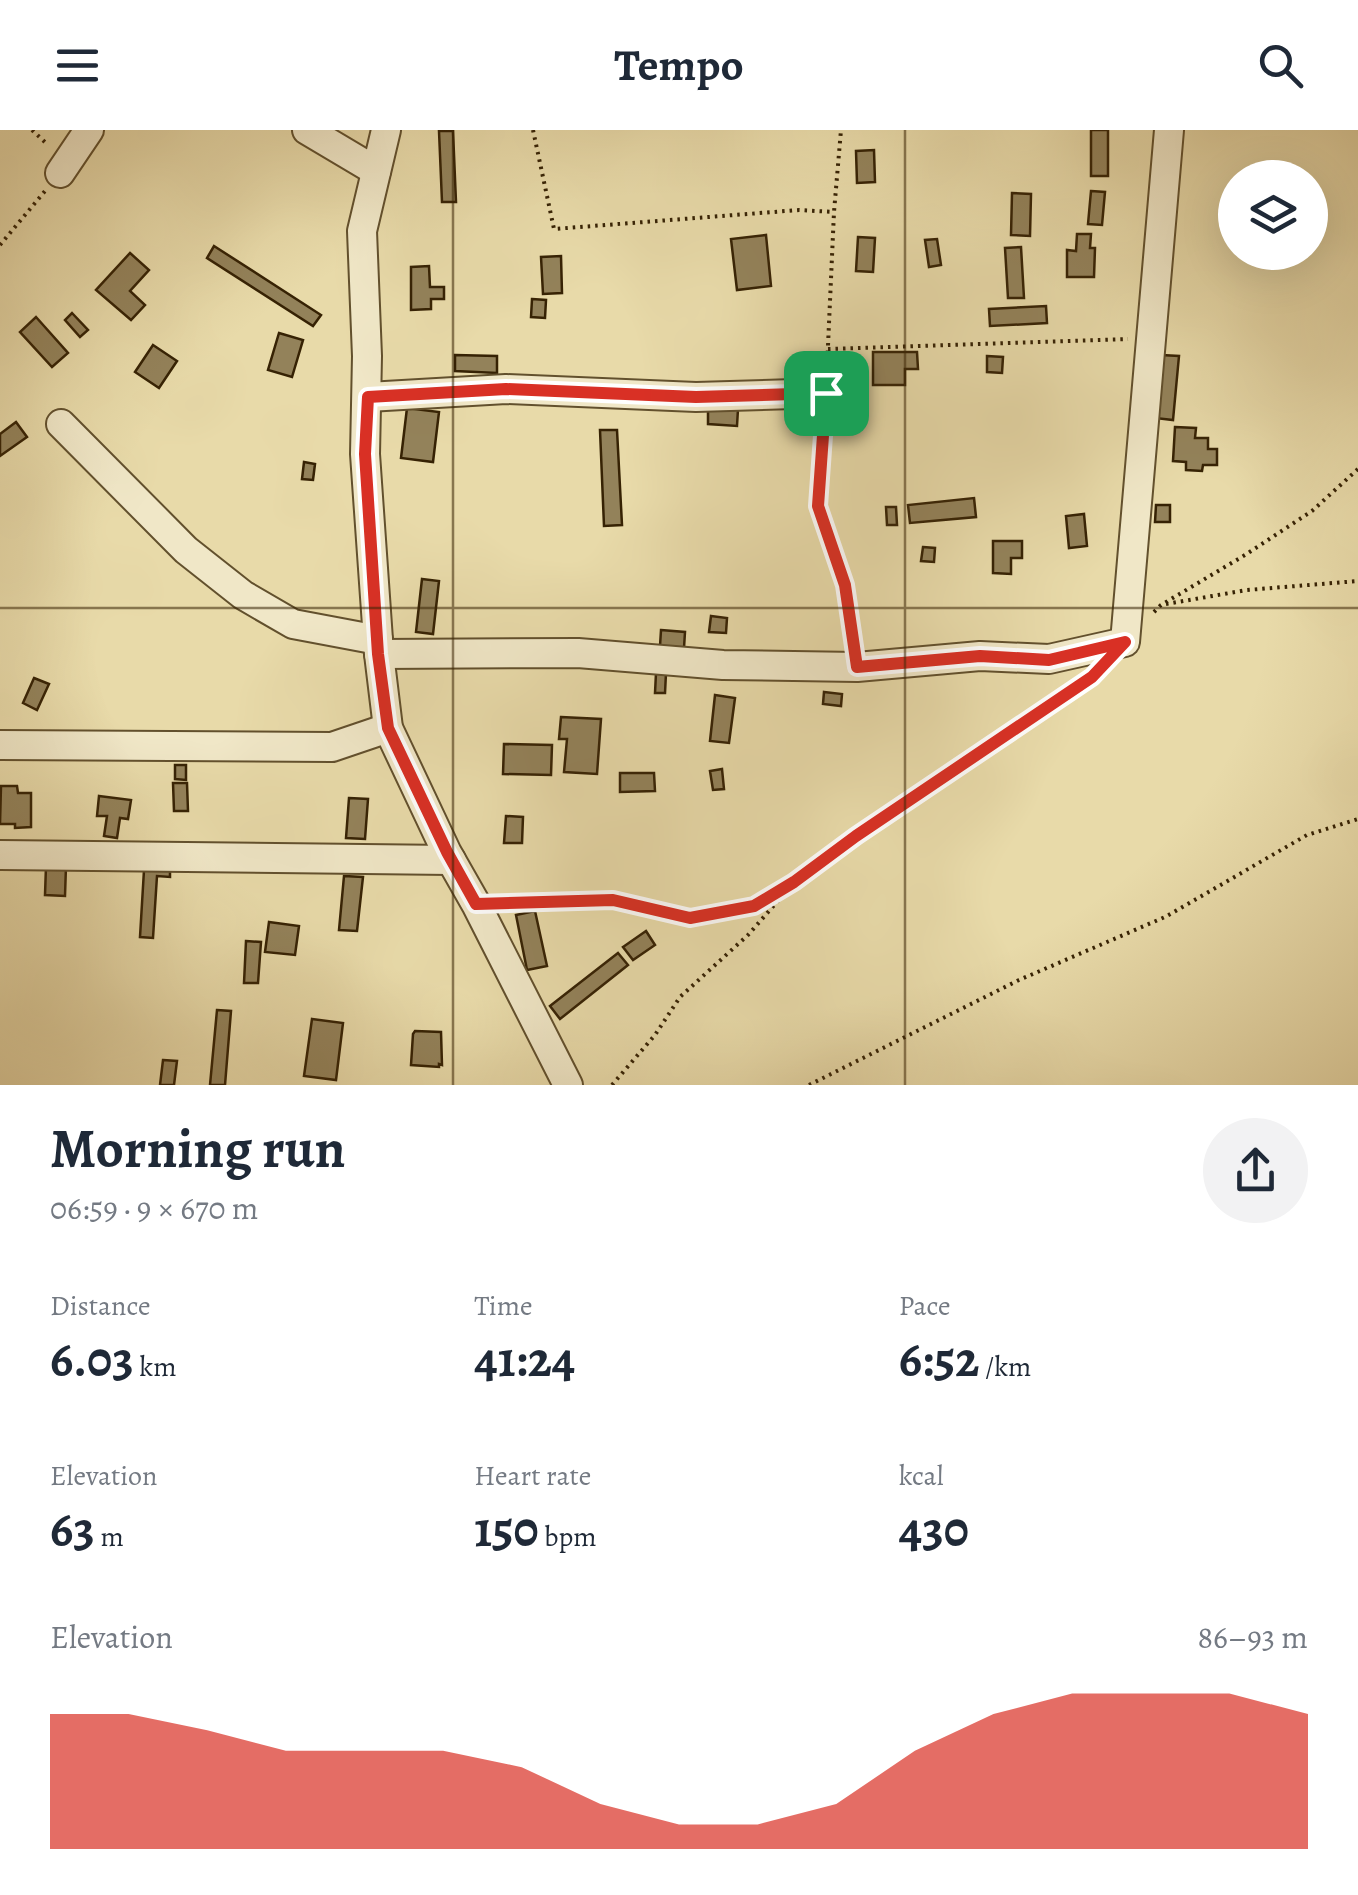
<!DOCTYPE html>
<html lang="en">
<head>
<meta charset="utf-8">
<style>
	:root { --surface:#fff; --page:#f2f2f3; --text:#1f2937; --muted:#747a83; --accent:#d93025 }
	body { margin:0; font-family:Alegreya,serif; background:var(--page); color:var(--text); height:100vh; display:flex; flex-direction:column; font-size:38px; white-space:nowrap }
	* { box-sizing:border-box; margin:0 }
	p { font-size:32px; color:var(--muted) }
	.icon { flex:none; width:55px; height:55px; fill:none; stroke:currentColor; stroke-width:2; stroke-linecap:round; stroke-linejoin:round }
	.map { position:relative; height:955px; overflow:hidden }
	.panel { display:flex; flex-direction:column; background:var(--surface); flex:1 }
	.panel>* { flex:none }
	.buttons { position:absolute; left:1218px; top:30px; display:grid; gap:20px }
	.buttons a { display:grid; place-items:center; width:110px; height:110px; border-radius:50%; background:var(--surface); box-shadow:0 10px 40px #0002; font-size:50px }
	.pin { position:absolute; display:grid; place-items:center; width:85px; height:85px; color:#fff; margin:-42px; border-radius:20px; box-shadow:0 5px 15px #0006 }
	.round { display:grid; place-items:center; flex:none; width:105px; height:105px; border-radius:52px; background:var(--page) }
	.overview { display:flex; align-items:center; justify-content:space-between; height:170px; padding:0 50px }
	h1 { font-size:55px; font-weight:600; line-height:75px }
	.stats { display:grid; grid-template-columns:repeat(3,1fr); gap:15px; height:170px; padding:10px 50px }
	.stats div { display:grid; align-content:center }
	.stats b { font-size:50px; font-weight:600 }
	.stats small { font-size:28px; font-weight:400 }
	.stats p { font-size:28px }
	.chart { height:280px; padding:20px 50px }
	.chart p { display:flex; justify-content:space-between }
	.chart svg { width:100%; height:180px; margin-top:10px; fill:var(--accent); opacity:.7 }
	header { display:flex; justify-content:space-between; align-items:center; height:130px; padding:0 50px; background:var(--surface); font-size:45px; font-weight:600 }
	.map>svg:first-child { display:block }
</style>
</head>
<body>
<header><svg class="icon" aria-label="menu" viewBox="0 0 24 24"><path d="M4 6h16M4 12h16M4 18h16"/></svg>Tempo<svg class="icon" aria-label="search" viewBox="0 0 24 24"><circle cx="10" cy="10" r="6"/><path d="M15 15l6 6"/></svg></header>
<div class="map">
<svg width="1358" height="955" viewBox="0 0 1358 955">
	<rect width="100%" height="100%" fill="#e8daa9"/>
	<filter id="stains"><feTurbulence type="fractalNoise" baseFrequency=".002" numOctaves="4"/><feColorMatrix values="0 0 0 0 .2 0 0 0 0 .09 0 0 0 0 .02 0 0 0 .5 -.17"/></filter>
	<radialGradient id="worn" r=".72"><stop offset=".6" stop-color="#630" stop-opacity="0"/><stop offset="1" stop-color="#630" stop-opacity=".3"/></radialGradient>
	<!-- building -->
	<g fill="#93825a" stroke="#362204" stroke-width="2.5">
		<rect x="1091" y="0" width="17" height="46"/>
		<path d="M439 1H453L456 72H442Z"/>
		<path d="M874 20 875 52 857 53 856 21Z"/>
		<path d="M1091 61 1105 62 1102 95 1088 94Z"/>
		<path d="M1012 63 1031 64 1030 106 1011 105Z"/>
		<path d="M1077 104H1091L1090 118H1095L1094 147H1067V120L1076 121Z"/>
		<path d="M766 105 771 156 737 160 731 109Z"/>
		<path d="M858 107 875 108 873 142 856 141Z"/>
		<path d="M937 109 941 135 929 137 925 110Z"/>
		<path d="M214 116 321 185 313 196 207 128Z"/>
		<path d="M1021 117 1024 168H1008L1005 118Z"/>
		<path d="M130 123 149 140 130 161 145 175 131 190 96 160Z"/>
		<path d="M561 126 562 163 543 164 541 127Z"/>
		<path d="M429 136 430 157H444V169H431V179L411 180V137Z"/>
		<path d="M532 169 546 170 545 188 531 187Z"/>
		<path d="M1046 176 1047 193 990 196 989 179Z"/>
		<path d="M72 183 88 200 80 207 65 190Z"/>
		<path d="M36 187 68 223 52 237 20 202Z"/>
		<path d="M279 203 303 210 292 247 268 240Z"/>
		<path d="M153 215 177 231 159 258 135 242Z"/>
		<path d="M873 222H917L918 239H905V255H873Z"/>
		<path d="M455 225 497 226V243L455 241Z"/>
		<path d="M1161 225 1179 226 1173 290 1155 288Z"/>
		<path d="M987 226 1003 227 1002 243 987 242Z"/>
		<path d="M845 257H862V289H844Z"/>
		<path d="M708 277 738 279 737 296 708 294Z"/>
		<path d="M407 278 439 282 433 332 401 328Z"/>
		<path d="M16 292 27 307 0 326V304Z"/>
		<path d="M1175 297 1196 298 1195 308H1208V319H1217V335H1203L1202 341 1186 340V332L1173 331Z"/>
		<path d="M600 300H617L622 395 604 396Z"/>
		<path d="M304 332 315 334 313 350 302 349Z"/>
		<path d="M974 368 976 387 910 393 908 375Z"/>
		<path d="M1156 375H1170V392H1155Z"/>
		<path d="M886 377H896L897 395H887Z"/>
		<path d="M1084 384 1087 416 1069 418 1066 386Z"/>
		<path d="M993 411H1022V428H1011V444L993 443Z"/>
		<path d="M923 417 935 418 934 432 921 431Z"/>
		<path d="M422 449 439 451 433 504 416 502Z"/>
		<path d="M711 486 727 488 726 503 709 502Z"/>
		<path d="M661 500 685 502 684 518 660 516Z"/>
		<path d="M656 543H666L665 563H655Z"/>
		<path d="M34 548 49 554 37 580 23 573Z"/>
		<path d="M824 562 842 564 841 576 823 574Z"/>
		<path d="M715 565 735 568 729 613 710 611Z"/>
		<path d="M561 587 601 589 597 644 564 642 567 609H559Z"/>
		<path d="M504 614 552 615 551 645 503 644Z"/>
		<path d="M175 635H186V650L175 649Z"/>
		<path d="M722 639 724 659 713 660 710 641Z"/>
		<path d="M620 643H654L655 661 620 662Z"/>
		<path d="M173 653H187L188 681H174Z"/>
		<path d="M1 656H17L18 663H31V697L15 698V694H0Z"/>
		<path d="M99 666 131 670 128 689 120 688 117 708 104 706 107 686H97Z"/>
		<path d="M349 668 368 669 365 709 346 708Z"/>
		<path d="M506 686 523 687 522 713H504Z"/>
		<path d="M170 733V747L157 746 153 808 140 807 144 740Z"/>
		<path d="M46 736H66L65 766 45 765Z"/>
		<path d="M344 746 363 747 357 801 339 800Z"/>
		<path d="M535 781 547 836 527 840 516 785Z"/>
		<path d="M269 792 299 796 295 825 265 822Z"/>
		<path d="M646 801 655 815 633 830 623 817Z"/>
		<path d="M246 811 261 812 258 853H244Z"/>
		<path d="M618 823 628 835 560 889 550 876Z"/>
		<path d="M217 880 231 881 225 955H210Z"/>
		<path d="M312 889 343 893 336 950 304 946Z"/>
		<path d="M415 901 441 902 442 935 439 934V937L411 935 413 904Z"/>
		<path d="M163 930 177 931 174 955H160Z"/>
	</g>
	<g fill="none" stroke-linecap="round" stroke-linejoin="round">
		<defs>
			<g id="minor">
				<path d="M307 0 376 41"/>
				<path d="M386 0 362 101 367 226 365 324 379 524 388 598 447 723 476 774 568 955"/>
				<path d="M60 43 89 0"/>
				<path d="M368 267 506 259 696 267 826 263"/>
				<path d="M61 294 186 420 243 465 293 494 378 510"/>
				<path d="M379 524 578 523 723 535 857 537 980 526 1049 529 1125 512 1169 0"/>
				<path d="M0 615 332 617 388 598"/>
				<path d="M0 725 451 730"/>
			</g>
		</defs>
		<!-- minor casing -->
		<use href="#minor" stroke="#62502d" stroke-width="32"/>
		<!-- path -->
		<g stroke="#362204" stroke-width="4" stroke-dasharray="2.5 5" stroke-linecap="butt">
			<path d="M32 0 47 14"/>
			<path d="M533 0 554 99 799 80 834 82"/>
			<path d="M0 115 45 61"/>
			<path d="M828 219 1128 209"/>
			<path d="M827 238 834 82 841 0"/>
			<path d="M824 287 817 376 845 455 854 512"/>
			<path d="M1166 474 1247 460 1358 451"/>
			<path d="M1154 482 1161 475 1245 425 1312 381 1358 339"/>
			<path d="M506 773 613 770 690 788 754 776 794 752 856 706 1092 546"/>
			<path d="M612 955 655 905 680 867 748 805 791 756"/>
			<path d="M809 955 1019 850 1165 787 1307 705 1358 689"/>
		</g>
		<!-- minor -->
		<use href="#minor" stroke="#f0e7c7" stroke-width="28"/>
	</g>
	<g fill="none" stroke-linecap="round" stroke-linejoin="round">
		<defs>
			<path id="route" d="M506 259 696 267 826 263 818 376 845 455 857 537 980 526 1049 530 1125 512 1092 547 856 706 794 752 754 776 690 788 613 770 476 774 447 722 388 598 378 524 365 324 368 267Z"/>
		</defs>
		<!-- route casing -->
		<use href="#route" stroke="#fff" stroke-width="20"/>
		<!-- route -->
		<use href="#route" stroke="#d93025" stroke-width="12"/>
	</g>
	<!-- grid -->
	<path fill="none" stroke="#362204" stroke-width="2.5" stroke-opacity="0.55" d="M453 0V955M905 0V955M0 478H1358"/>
	<rect width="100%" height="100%" filter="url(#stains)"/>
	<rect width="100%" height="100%" fill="url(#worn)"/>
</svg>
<div class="buttons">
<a><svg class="icon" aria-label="layers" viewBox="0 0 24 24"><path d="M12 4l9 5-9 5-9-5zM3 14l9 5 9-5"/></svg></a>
</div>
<div class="pin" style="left:826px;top:263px;background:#1e9e55"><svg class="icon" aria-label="arrive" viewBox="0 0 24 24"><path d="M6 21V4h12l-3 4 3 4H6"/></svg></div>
</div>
<section class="panel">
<div class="overview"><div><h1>Morning run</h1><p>06:59 · 9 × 670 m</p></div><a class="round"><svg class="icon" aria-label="share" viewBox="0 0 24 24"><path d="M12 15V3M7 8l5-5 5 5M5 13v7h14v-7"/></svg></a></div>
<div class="stats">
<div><p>Distance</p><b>6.03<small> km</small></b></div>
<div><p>Time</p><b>41:24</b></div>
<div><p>Pace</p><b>6:52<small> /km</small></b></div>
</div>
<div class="stats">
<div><p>Elevation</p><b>63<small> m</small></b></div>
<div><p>Heart rate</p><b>150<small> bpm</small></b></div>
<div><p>kcal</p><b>430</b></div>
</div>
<div class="chart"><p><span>Elevation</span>86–93 m</p>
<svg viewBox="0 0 160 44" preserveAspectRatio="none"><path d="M0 44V11L10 11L20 15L30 20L40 20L50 20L60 24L70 33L80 38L90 38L100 33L110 20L120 11L130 6L140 6L150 6L160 11V44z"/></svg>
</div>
</section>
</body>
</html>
